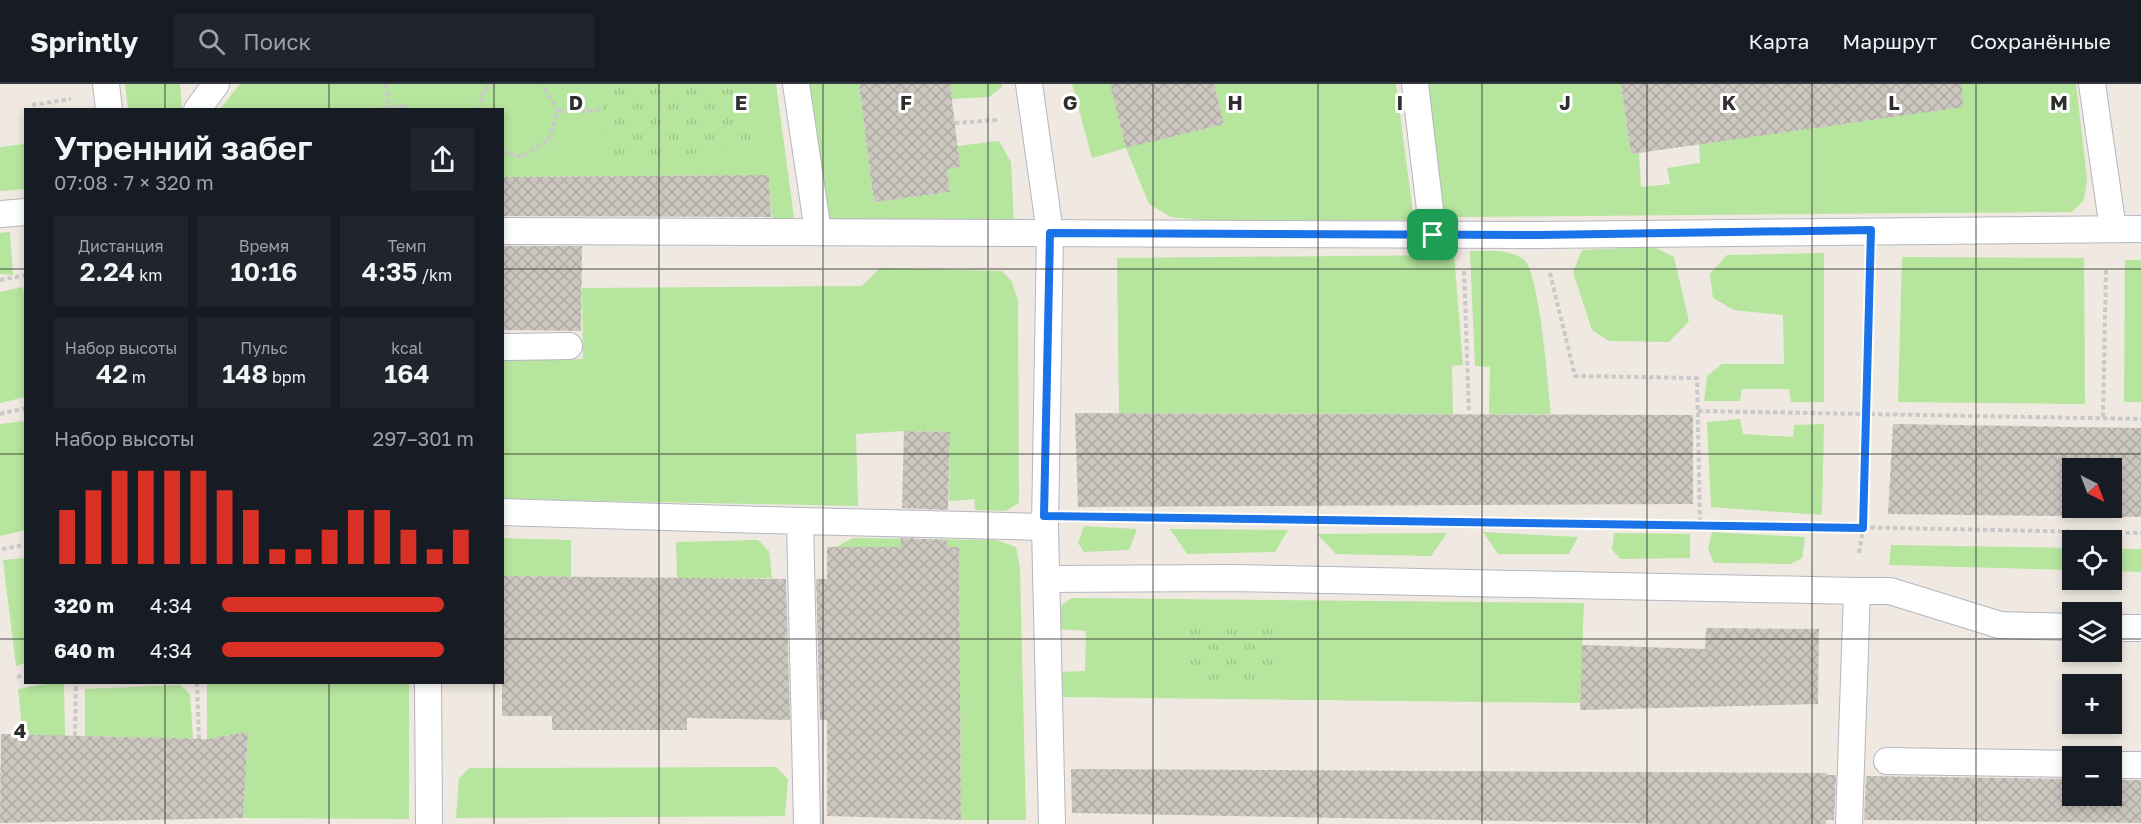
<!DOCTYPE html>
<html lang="ru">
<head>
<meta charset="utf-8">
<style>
	:root { --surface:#171b24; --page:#20242c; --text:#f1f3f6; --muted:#9ea1a6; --line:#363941; --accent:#d93025 }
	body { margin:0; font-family:"Golos Text",sans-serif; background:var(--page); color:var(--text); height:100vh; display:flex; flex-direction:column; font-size:22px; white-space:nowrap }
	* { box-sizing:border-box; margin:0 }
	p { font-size:20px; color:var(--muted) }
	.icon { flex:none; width:33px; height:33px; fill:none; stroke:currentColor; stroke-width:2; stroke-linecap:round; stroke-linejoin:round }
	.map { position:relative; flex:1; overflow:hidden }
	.panel { position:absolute; left:24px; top:24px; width:480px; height:576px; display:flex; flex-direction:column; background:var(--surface); border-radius:0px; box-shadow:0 3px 9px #0003 }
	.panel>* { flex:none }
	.needle { width:39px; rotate:138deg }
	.fabs { position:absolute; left:2062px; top:374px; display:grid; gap:12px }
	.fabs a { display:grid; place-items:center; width:60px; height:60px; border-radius:0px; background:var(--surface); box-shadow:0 3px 9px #0003; font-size:30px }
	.pin { position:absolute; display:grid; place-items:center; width:51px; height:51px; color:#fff; margin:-26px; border-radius:12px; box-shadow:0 3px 9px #0006 }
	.round { display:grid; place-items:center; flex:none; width:63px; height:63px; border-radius:0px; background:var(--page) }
	.overview { display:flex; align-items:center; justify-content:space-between; height:102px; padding:0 30px }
	h1 { font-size:33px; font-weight:600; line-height:45px }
	.metrics { display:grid; grid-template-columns:repeat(3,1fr); gap:9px; height:102px; padding:6px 30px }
	.metrics div { display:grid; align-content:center; border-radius:0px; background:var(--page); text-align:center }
	.metrics b { font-size:26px; font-weight:600 }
	.metrics small { font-size:16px; font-weight:400 }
	.metrics p { font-size:16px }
	.chart { height:168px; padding:12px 30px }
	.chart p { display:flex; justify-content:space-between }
	.chart svg { width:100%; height:108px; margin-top:6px; stroke:var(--accent); stroke-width:6 }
	ul { padding:0 30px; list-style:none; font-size:20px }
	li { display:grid; grid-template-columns:96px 72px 1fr; align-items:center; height:45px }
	li i { height:15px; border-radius:8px; background:var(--accent) }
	header { display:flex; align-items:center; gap:36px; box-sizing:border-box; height:84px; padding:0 30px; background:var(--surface); border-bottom:2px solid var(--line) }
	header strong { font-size:28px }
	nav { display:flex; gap:33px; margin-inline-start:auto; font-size:21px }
	.search { width:420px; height:54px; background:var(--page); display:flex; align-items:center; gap:15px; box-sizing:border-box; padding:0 21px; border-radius:0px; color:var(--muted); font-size:22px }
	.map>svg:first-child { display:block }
</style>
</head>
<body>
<header>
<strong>Sprintly</strong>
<div class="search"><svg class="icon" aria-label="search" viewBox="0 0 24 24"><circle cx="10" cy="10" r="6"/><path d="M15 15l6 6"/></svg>Поиск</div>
<nav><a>Карта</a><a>Маршрут</a><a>Сохранённые</a></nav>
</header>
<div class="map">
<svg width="2141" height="740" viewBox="0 0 2141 740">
	<defs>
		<pattern id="park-tufts" width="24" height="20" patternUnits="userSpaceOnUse" patternTransform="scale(1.5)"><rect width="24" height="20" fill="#b6e59e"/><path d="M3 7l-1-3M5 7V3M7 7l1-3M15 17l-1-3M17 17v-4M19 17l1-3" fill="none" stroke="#9dc588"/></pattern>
		<pattern id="building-cross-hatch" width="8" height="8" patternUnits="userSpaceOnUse" patternTransform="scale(1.5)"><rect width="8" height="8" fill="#cbc7bf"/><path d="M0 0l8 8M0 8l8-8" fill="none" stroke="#afaba4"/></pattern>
	</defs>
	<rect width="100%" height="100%" fill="#efe9e1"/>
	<!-- grass -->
	<g fill="#b6e59e">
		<path d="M125 0H180L182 25H128Z"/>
		<path d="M240 0H776L794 134 772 137 769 91 503 93 502 26H219Z"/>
		<path d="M808 0H859L874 118 950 108 947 85 957 62 999 57 1011 78 1014 143 832 139 823 121Z"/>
		<path d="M950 0H1002V3L989 13 951 15Z"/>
		<path d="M1072 0H1110L1126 63 1224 40 1214 0H1396L1414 136H1201L1171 133 1149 120 1126 64 1092 74Z"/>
		<path d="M1427 0H1621L1631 70 1639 69 1641 103 1670 100 1667 84 1700 79 1699 60 1898 32 1894 0H2076L2087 94 2084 116 2072 128 1453 133 1440 121Z"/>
		<path d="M25 60V105L0 107V63Z"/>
		<path d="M10 148 13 191 0 190V149Z"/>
		<path d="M1654 163 1674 173 1689 237 1669 258 1609 257 1592 246 1573 188 1582 166Z"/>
		<path d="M1470 167C1489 167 1507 164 1523 175 1540 187 1548 304 1551 330H1489L1490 283 1475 282Z"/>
		<path d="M1824 169V318H1791L1789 305H1742L1740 317H1704L1707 292 1722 280H1784L1783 231 1734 226 1713 214 1710 190 1727 171Z"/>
		<path d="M1454 171 1463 281 1452 282 1453 330 1119 329 1117 174Z"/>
		<path d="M1902 173 2084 174 2085 320 1898 318Z"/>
		<path d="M2125 176H2141V318H2124Z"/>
		<path d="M880 184 1002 187 1012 198 1018 217 1019 419 1006 427 975 426 974 415 949 417 950 348 904 347 856 350 858 422 503 415V276L583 275 582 204 862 202Z"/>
		<path d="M23 203 26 228 25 313 0 319V208Z"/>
		<path d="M1740 335 1743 350 1793 353 1794 341 1824 340 1822 431 1711 423 1707 338Z"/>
		<path d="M25 337V446L0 452V340Z"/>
		<path d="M1084 442 1137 445 1129 466 1084 468 1078 459Z"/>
		<path d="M1170 445 1287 446H1288L1275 468 1187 470Z"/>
		<path d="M1483 448 1578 453 1569 470H1498Z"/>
		<path d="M1712 448 1805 453 1802 474 1790 480 1714 479 1708 465Z"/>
		<path d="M1447 449 1431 472 1336 470 1317 450Z"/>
		<path d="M1614 449 1690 450V474L1620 475 1612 465Z"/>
		<path d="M503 454 571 456V493L503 492Z"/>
		<path d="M853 454 996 456 1016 463 1020 485 1026 736H961L959 463H836Z"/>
		<path d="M758 456 769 467 772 494H677L676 458Z"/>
		<path d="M1891 461 2073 464V486L1889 481Z"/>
		<path d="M2112 465H2141V488L2112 487Z"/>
		<path d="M25 474V579L16 582 3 476Z"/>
		<path d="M1072 514 1584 519 1580 619 1061 613 1059 588 1085 587 1086 547 1057 545 1055 526Z"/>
		<path d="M50 599H64L65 652 23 651 18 605Z"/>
		<path d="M207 599H409V735L243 734 248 648 207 655Z"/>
		<path d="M180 601 190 610 193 655 85 652V605Z"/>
		<path d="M776 683 788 695 785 732 456 734 459 694 470 684Z"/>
	</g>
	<!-- park -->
	<g fill="url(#park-tufts)">
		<path d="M600 0H749L756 62 609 80Z"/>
		<path d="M1184 535 1276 537V601L1183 598Z"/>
	</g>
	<!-- building -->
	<g fill="url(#building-cross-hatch)" fill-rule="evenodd">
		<path d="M859 0H950L960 83 947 85 950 108 874 118Z"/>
		<path d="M1110 0H1214L1224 40 1126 64Z"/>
		<path d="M1621 0H1962L1963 23 1631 70Z"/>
		<path d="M769 91 771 133 502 132V93Z"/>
		<path d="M502 162H582L581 247 502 246Z"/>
		<path d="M1075 329 1693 331V420L1078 423Z"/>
		<path d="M1893 340 2141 344V433L1888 430ZM2073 384H2112V423H2073Z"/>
		<path d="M904 347 950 348 948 426 902 424Z"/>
		<path d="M901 454 947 456V463H959L961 736 827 732V636H820L816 495H827V463H901Z"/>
		<path d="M502 492 786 495 790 636 687 634V646H552V632H502Z"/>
		<path d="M1706 544 1819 545 1818 620 1580 626 1582 561 1705 565Z"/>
		<path d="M248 648 243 734 0 739 1 650 207 655Z"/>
		<path d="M1071 685 1827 689V691H1836L1834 736H1826V740H1671L1072 729Z"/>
		<path d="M1866 692 2073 695V711H2112V696H2141V739L1864 736Z"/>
	</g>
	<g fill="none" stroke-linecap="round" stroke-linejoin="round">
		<defs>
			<g id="service">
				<path d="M106 0 109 26"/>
				<path d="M796 0 818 148"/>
				<path d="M1029 0 1050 149 1045 443 1052 740"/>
				<path d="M1415 0 1433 151"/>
				<path d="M2092 0 2113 145"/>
				<path d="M197 26 216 0"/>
				<path d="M0 130 26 128"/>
				<path d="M502 147 1540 151 2141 145"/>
				<path d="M502 263 569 262"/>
				<path d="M502 428 800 437 807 740"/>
				<path d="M800 437 1045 443"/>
				<path d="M1046 495 1230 494 1857 507 1849 740"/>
				<path d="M1857 507H1890L2000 541 2073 543"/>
				<path d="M2112 544H2141"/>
				<path d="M428 598 429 740"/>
				<path d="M1887 677 2073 680"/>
				<path d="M2112 681H2141"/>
			</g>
		</defs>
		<!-- service casing -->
		<use href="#service" stroke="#b4b7c1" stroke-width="28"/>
		<!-- path -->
		<g stroke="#c9c9c9" stroke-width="4" stroke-dasharray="4.5 3" stroke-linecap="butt">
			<path d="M386 0 389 23"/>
			<path d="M32 21 71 15"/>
			<path d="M370 26 406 21V26"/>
			<path d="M478 26 484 5 494 0"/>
			<path d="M558 27 603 26"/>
			<path d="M955 39 997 36"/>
			<path d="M502 67 521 73 548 57 558 27 542 0"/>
			<path d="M1464 187 1469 329"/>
			<path d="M1550 189 1575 292 1697 294 1700 440"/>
			<path d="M0 196 26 191"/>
			<path d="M1698 327 2141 335"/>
			<path d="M0 330 26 324"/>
			<path d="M2103 333 2106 184"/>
			<path d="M1083 433 1700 440 2141 449"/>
			<path d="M2 465 26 461"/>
			<path d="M1859 469 1863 444 1870 186"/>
			<path d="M17 593 26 591"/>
			<path d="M197 598 199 655"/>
			<path d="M75 652 76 598"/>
			<path d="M0 691H1"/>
		</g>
		<!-- service -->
		<use href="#service" stroke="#fff" stroke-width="26"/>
	</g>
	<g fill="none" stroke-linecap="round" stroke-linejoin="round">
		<defs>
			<path id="route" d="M1871 146 1863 444 1044 432 1050 149 1540 151Z"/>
		</defs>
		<!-- route casing -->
		<use href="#route" stroke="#fff" stroke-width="12"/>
		<!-- route -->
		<use href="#route" stroke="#1a73e8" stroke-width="8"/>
	</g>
	<!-- grid -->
	<path fill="none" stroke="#2e2e2e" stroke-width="1.5" stroke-opacity="0.55" d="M165 0V26M329 0V26M494 0V26M659 0V740M823 0V740M988 0V740M1153 0V740M1318 0V740M1482 0V740M1647 0V740M1812 0V740M1976 0V740M0 185H26M502 185H2141M0 370H26M502 370H2141M0 555H26M502 555H2073M2112 555H2141M165 598V740M329 598V740M494 598V740"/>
	<g font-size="20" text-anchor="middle" font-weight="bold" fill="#2e2e2e" stroke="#fff" stroke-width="6" stroke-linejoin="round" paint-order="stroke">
		<text x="576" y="26">D</text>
		<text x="741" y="26">E</text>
		<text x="906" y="26">F</text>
		<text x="1070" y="26">G</text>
		<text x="1235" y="26">H</text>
		<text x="1400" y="26">I</text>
		<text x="1565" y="26">J</text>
		<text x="1729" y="26">K</text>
		<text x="1894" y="26">L</text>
		<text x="2059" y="26">M</text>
		<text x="20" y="654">4</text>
	</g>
</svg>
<div class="fabs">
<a><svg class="needle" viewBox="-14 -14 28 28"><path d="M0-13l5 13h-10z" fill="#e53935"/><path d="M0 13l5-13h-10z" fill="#9ea1a6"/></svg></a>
<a><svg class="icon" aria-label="locate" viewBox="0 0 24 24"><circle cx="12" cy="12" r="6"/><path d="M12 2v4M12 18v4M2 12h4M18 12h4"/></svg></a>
<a><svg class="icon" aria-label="layers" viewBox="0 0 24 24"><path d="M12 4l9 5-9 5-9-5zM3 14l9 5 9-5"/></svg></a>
<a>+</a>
<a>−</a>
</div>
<div class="pin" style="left:1433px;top:151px;background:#1e9e55"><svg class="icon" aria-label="arrive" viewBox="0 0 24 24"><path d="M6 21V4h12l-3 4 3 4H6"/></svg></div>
<section class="panel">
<div class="overview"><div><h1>Утренний забег</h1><p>07:08 · 7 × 320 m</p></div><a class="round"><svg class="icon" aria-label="share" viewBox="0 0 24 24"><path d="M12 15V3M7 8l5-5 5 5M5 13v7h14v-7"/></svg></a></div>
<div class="metrics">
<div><p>Дистанция</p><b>2.24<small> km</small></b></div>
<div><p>Время</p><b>10:16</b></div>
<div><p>Темп</p><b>4:35<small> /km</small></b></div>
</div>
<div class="metrics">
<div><p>Набор высоты</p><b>42<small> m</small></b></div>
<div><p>Пульс</p><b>148<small> bpm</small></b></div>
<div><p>kcal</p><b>164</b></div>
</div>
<div class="chart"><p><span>Набор высоты</span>297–301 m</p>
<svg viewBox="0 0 160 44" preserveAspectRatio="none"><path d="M5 44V22M15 44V14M25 44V6M35 44V6M45 44V6M55 44V6M65 44V14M75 44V22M85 44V38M95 44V38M105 44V30M115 44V22M125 44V22M135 44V30M145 44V38M155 44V30"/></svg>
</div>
<ul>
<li><b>320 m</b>4:34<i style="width:88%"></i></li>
<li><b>640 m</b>4:34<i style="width:88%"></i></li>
</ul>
</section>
</div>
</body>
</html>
